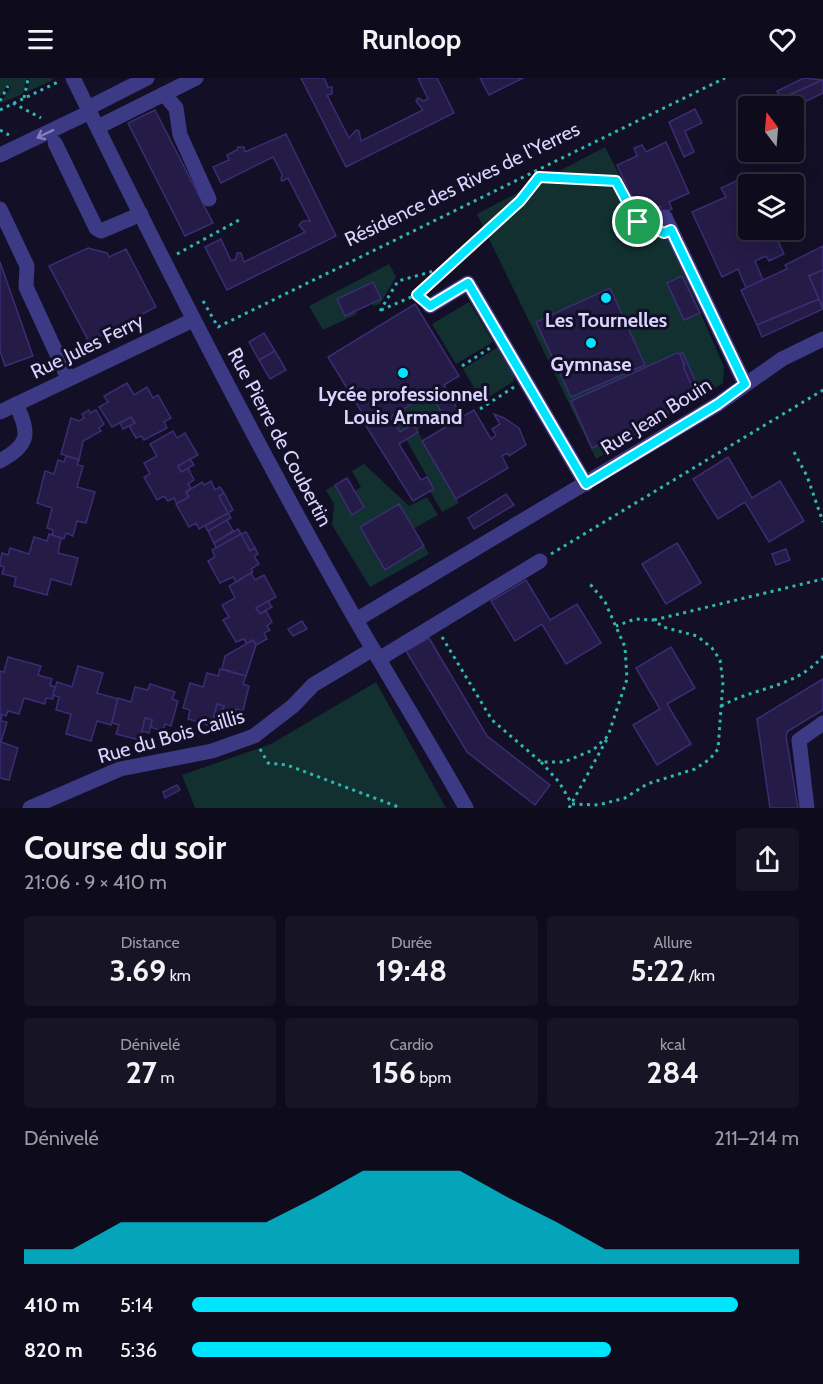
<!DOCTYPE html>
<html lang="fr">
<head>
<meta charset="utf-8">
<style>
	:root { --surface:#0e0b1c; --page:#171425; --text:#f1f3f6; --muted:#9b9ba3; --line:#2e2b3b; --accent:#00e5ff }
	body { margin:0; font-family:Cabin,sans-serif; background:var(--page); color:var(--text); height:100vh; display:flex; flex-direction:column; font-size:22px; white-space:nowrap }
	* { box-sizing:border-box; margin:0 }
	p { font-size:20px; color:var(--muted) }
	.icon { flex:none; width:33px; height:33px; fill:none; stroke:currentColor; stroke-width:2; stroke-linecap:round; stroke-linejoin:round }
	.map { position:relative; height:730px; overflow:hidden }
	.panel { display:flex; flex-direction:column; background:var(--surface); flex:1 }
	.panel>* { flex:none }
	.needle { width:39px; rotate:344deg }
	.controls { position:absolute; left:738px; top:18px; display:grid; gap:12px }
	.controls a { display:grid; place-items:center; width:66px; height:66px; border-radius:6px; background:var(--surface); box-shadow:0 6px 24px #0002,0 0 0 2px var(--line); font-size:30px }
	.pin { position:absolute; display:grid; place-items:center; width:51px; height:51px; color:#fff; margin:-26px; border:3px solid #fff; border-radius:50%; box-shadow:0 2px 6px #0007 }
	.round { display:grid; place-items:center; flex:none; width:63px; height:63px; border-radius:6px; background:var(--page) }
	.summary { display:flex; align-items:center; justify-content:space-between; height:102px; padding:0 24px }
	h1 { font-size:33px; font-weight:800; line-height:45px }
	.figures { display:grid; grid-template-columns:repeat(3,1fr); gap:9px; height:102px; padding:6px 24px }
	.figures div { display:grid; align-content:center; border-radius:6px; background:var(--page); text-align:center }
	.figures b { font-size:30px; font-weight:800 }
	.figures small { font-size:16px; font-weight:400 }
	.figures p { font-size:16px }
	.chart { height:168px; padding:12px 24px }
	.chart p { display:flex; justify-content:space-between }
	.chart svg { width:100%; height:108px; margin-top:6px; fill:var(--accent); opacity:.7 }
	ul { padding:0 24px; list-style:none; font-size:20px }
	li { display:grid; grid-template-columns:96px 72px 1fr; align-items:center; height:45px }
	li i { height:15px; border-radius:8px; background:var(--accent) }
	header { display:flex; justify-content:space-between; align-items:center; height:78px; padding:0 24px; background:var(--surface); font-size:27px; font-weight:800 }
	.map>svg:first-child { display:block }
</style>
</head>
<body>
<header><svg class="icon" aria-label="menu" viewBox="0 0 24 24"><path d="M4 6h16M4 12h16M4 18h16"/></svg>Runloop<svg class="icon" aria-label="heart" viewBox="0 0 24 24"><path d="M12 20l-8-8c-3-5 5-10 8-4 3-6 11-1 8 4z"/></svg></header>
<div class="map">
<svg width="823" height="730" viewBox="0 0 823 730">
	<rect width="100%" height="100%" fill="#130f26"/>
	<!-- green -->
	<g fill="#12302f">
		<path d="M0 0H52L53 2 27 14 30 1 26 2 23 16 1 25 11 8 6 9 0 19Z"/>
		<path d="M605 69 640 137 665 152 724 289 723 305 596 381 477 136Z"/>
		<path d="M389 186 396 199 380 226 373 228 372 225 381 220 373 204 337 221 345 238 355 233 357 236 323 252 309 228Z"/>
		<path d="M469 224 493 264 456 286 432 246Z"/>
		<path d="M498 269 515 295 513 304 482 323 463 291Z"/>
		<path d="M430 315 443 336 417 352 413 346 400 354 390 339Z"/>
		<path d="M418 354 459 425 442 434 430 413 434 411 406 361Z"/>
		<path d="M364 386 409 428 427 419 438 437 413 451 399 426 360 449 385 491 424 468 429 476 370 509 332 447 334 426 326 412 335 407 352 437 364 430 355 413 361 409 352 393Z"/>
		<path d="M376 604 446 730H195L182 697 271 666Z"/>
	</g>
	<!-- building -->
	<g fill="#241b47" stroke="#3b2d73" stroke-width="1.5">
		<path d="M301 0H324L328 9H332V16L327 17 349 60 356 52 359 53 361 63 423 32 416 23 418 20 424 23 428 21 418 0H437L454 35 346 89Z"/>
		<path d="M480 0H523L489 17Z"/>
		<path d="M804 0 823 2 789 17 794 29 784 28 777 13Z"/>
		<path d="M823 2V15L794 29 789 17Z"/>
		<path d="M695 31 702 45 685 53 694 74 684 79 669 44Z"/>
		<path d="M155 32 213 145 185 158 128 45Z"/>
		<path d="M286 56 336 158 227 212 205 169 221 161 231 183 236 181 237 175H241L244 184 305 154 299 147 303 143H310L288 100 283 103 281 102 282 96 273 79 221 105 213 89 229 82 227 77 237 72 238 69H244L245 74Z"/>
		<path d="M666 64 689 115 669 124 672 131 663 135 660 128 640 137 617 87 637 78 634 70 642 67 646 74Z"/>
		<path d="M749 97 753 106H748V152H773L784 176 769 183 766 178 755 183 763 202 746 210 738 191 722 199 692 134 726 119 721 110Z"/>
		<path d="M823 168V192L809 198 819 221 757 247 741 212 787 191 785 187Z"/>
		<path d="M88 170 107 175 109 179 126 171 156 229 89 264 49 188Z"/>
		<path d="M0 184 33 278 5 288 0 273Z"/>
		<path d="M823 192V230L809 198Z"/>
		<path d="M682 198 700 235 684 242 667 205Z"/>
		<path d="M373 204 381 221 345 238 337 221Z"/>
		<path d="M610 210 645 287 571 319 536 244Z"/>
		<path d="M819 221 823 231 762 259 757 247Z"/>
		<path d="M415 226 459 298 444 307 462 339 474 332 491 361 496 357 492 351 500 346 494 336 504 340 519 350 526 367 509 378 507 375 502 378 508 390 456 421 422 363 449 347 430 315 390 339 400 354 413 346 418 354 399 366 421 402 427 399 434 411 413 423 361 340 364 338 328 279Z"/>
		<path d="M264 255 275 273 259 282 249 264Z"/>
		<path d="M275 273 286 292 270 301 259 282Z"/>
		<path d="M677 275 680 276 697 320 592 370 571 323Z"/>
		<path d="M683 275 702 318 697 320 683 288 685 287 680 276Z"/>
		<path d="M127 305 134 317 147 309 153 320 158 317 171 340 164 344 167 350 144 362 141 358 136 360 129 348 135 345 131 339 112 349 99 329 108 324 104 318Z"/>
		<path d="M89 332 90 335 96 332 104 346 99 350 101 353 83 363 79 382 61 376 71 340 79 343 84 340 82 336Z"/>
		<path d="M131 339 135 345 123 351 120 345Z"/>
		<path d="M173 353 177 360 185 355 198 377 178 388 181 394 188 390 194 402 188 406 191 410 186 414 189 419 177 426 174 420 168 423 164 418 157 422 144 399 150 396 144 385 157 378 150 366Z"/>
		<path d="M66 378 79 382 77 387 83 388 77 409 95 414 86 445 77 443 73 458 66 455 64 461 52 457 53 452 47 450 52 430 37 425 45 393 54 396 58 382 64 384Z"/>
		<path d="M728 379 752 420 780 403 804 443 769 464 745 424 718 441 693 401Z"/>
		<path d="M190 381 194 387 181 394 178 388Z"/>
		<path d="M347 400 364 429 352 437 335 407Z"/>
		<path d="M211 403 215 412 220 409 224 415 219 418 228 435 199 451 196 445 189 449 176 426 189 419 186 414 202 404 204 407Z"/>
		<path d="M224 415 233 432 228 435 219 418Z"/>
		<path d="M506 416 514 427 474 451 468 440Z"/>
		<path d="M399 426 424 468 385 492 360 449Z"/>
		<path d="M228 435 231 440 208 453 205 448Z"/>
		<path d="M227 442 233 453 214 465 208 453Z"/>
		<path d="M238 451 241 456 216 470 214 465Z"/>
		<path d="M246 454 255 470 250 473 241 456Z"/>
		<path d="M49 456 61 460 58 475 78 480 71 507 51 501 47 517 14 508 16 499 2 496 4 489 0 488V484L2 475 8 477 10 470 29 476 34 459 47 463Z"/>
		<path d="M241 456 250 473 255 470 258 476 254 478 259 486 251 491 253 494 236 504 233 499 220 505 208 483 215 479 212 472Z"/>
		<path d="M677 465 701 505 666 526 642 486Z"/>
		<path d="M786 471 790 482 776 487 772 476Z"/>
		<path d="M251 495 255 502 264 497 276 519 256 530 260 536 266 533 272 544 267 548 270 552 264 555 267 561 256 567 253 562 247 566 244 561 236 564 223 542 229 539 222 527 235 520 229 508Z"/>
		<path d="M526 502 550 542 577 526 601 565 566 586 542 546 515 563 491 523Z"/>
		<path d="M268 523 272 529 260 536 256 530Z"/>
		<path d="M302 543 307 551 293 558 288 551Z"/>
		<path d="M429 560 487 658 550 707 535 727 467 674 406 573Z"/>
		<path d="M253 562 256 567 246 598 222 591 225 578Z"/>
		<path d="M671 569 695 610 667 626 691 666 657 687 633 647 660 631 636 590Z"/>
		<path d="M8 579 41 588 38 597 52 601 50 607 55 609 53 621 46 620 45 626 24 620 19 636 8 633 6 638 0 636V593L4 594Z"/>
		<path d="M78 588 103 595 97 615 118 621 111 647 97 643 91 663 66 656 71 636 56 632 59 619 53 617 57 604 72 609Z"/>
		<path d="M220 591 246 598 243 606 249 608 243 633 236 631 234 637 222 634 224 628 217 626 211 648 188 641 190 632 183 630 190 605 203 609 207 595 218 598Z"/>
		<path d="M823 601V632L788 653 786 658 798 730H770L757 641Z"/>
		<path d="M150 606 175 614 172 621 178 623 171 648 165 646 163 653 150 649 152 642 145 640 140 662 116 656 119 647 112 645 118 620 131 624 135 609 148 612Z"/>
		<path d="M217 626 224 628 220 640 214 639Z"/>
		<path d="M0 636 2 637 1 643 7 644 1 664 18 670 9 702 0 700Z"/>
		<path d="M145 640 152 642 149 655 142 653Z"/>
		<path d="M177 707 180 712 165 720 163 714Z"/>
	</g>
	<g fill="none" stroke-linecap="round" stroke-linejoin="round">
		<!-- path -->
		<g stroke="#2fb8b0" stroke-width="3" stroke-dasharray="3 4.5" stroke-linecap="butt">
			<path d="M24 20 28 1"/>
			<path d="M0 23 8 8"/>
			<path d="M13 25 41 40"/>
			<path d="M0 32 60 3"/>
			<path d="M0 52 9 57"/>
			<path d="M177 176 241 141"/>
			<path d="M419 219 417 217 520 123 539 99 616 103 638 144 654 151"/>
			<path d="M203 223 218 249 725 0"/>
			<path d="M381 232 416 217"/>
			<path d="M380 233 398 203 445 190"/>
			<path d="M462 288 490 270"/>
			<path d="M480 331 514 309"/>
			<path d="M794 374 807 398 823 444"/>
			<path d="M551 476 823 312"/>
			<path d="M654 542 823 501"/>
			<path d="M442 559 492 642 541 684H564L593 672 608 658 627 601 625 569 605 524 590 506"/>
			<path d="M721 628C755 609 796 610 823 578"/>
			<path d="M260 671 268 685 287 687 401 730"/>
			<path d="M541 684 559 704 572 726 598 727 625 720 647 706 695 691 710 681 718 671 723 604 720 582 712 570 697 558 663 549 654 542 635 541 616 548"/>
			<path d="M569 730 607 661"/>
		</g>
		<!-- minor -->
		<g stroke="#3d3a85" stroke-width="15">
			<path d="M73 0C159 176 248 352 345 523 384 592 427 660 466 730"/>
			<path d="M164 16 176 30 180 57 209 121"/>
			<path d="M88 30 147 0"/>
			<path d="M98 49 196 0"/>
			<path d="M55 65 96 150 101 153 141 136"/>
			<path d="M0 77 90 34"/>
			<path d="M0 131 27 188 26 209 68 300"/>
			<path d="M665 139 745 306"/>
			<path d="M430 228 468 205 586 406"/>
			<path d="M0 334 193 242"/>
			<path d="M0 383C30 366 30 356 16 326"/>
			<path d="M356 542 718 326 782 281 823 261"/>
			<path d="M379 581 540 483"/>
			<path d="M30 730 120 691 212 673 254 658 293 628 313 607 373 571"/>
			<path d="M807 730 799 662 823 645"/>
		</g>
	</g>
	<!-- one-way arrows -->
	<defs><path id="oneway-shaft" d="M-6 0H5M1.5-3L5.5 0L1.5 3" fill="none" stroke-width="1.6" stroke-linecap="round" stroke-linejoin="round" transform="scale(1.5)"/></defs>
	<use stroke="#837fbc" href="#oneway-shaft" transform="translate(45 56) rotate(154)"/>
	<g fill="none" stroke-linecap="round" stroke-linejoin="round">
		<defs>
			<path id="route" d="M539 99 616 103 638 144 664 155 671 152 745 306 718 326 586 406 468 205 430 228 417 217 520 123Z"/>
		</defs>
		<!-- route casing -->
		<use href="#route" stroke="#fff" stroke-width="12"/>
		<!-- route -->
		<use href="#route" stroke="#00e5ff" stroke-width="8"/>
	</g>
	<!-- markers -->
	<g fill="#00e5ff" stroke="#130f26" stroke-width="2">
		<circle cx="606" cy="220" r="6"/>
		<circle cx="591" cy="265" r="6"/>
		<circle cx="403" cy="295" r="6"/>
	</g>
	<g text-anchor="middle" stroke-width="6" stroke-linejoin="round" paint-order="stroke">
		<!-- street labels -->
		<g font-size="20" fill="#d9d4ff" stroke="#130f26">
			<text transform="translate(462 106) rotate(-26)" y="7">Résidence des Rives de l'Yerres</text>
			<text transform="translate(87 268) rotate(-26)" y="7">Rue Jules Ferry</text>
			<text transform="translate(656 338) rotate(-32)" y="7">Rue Jean Bouin</text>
			<text transform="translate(280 359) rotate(62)" y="7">Rue Pierre de Coubertin</text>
			<text transform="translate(171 658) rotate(-16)" y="7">Rue du Bois Caillis</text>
		</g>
		<!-- poi labels -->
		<g font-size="20" font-weight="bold" fill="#d9d4ff" stroke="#130f26">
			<text x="606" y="249">Les Tournelles</text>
			<text x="591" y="293">Gymnase</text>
			<text x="403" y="323">Lycée professionnel<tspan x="403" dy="23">Louis Armand</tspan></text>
		</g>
	</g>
</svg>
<div class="controls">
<a><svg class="needle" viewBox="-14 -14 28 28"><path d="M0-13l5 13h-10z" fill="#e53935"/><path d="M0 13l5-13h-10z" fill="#9b9ba3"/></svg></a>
<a><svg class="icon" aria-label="layers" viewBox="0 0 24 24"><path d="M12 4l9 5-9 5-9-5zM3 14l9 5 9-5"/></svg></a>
</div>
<div class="pin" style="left:638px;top:144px;background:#1e9e55"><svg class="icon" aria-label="arrive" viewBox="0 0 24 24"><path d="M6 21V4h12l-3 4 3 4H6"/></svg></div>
</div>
<section class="panel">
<div class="summary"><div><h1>Course du soir</h1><p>21:06 · 9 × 410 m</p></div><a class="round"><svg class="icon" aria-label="share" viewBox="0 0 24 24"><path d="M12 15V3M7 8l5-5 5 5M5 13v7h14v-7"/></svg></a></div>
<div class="figures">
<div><p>Distance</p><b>3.69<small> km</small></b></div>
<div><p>Durée</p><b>19:48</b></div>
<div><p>Allure</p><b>5:22<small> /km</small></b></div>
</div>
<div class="figures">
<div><p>Dénivelé</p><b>27<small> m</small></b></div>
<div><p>Cardio</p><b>156<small> bpm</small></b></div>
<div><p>kcal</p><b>284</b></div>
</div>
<div class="chart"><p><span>Dénivelé</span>211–214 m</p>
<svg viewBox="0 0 160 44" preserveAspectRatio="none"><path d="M0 44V38L10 38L20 27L30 27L40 27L50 27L60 17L70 6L80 6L90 6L100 17L110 27L120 38L130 38L140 38L150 38L160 38V44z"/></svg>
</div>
<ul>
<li><b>410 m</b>5:14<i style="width:90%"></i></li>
<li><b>820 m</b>5:36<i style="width:69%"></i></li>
</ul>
</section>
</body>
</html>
